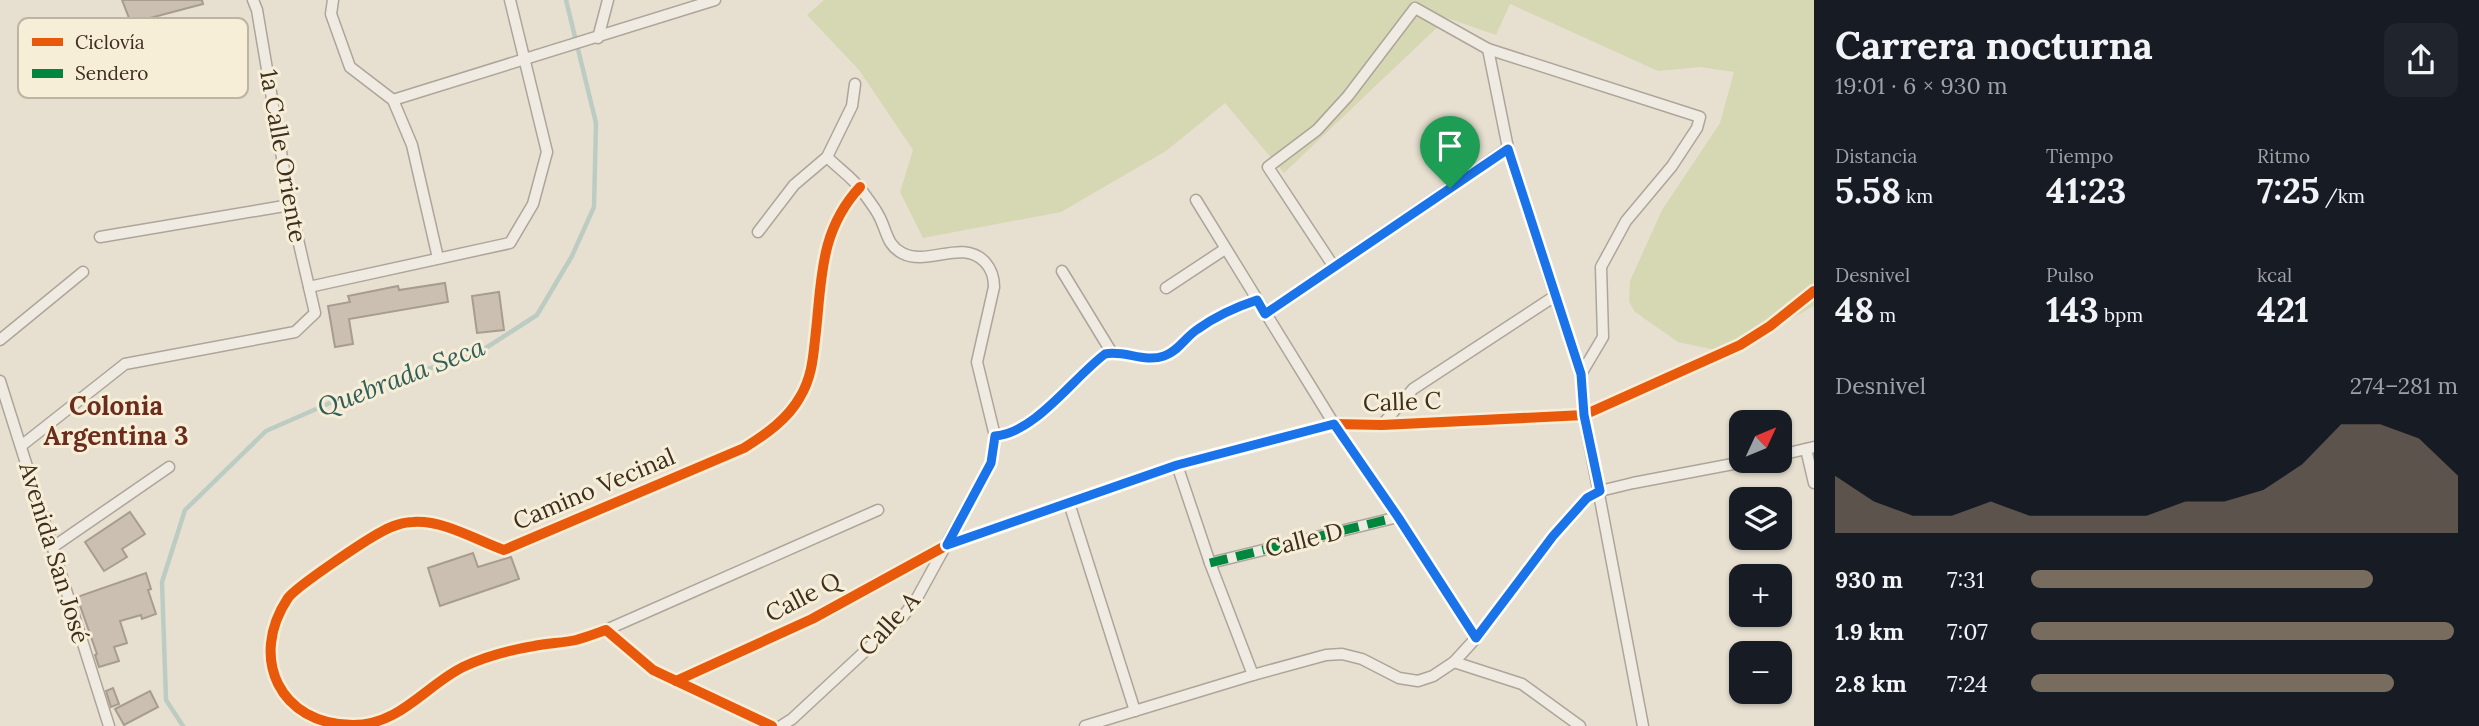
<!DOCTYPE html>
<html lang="es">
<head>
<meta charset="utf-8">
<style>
	:root { --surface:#171b24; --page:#20242c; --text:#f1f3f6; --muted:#9ea1a6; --accent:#786c5e }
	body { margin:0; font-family:Lora,serif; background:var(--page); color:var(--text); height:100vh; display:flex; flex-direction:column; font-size:26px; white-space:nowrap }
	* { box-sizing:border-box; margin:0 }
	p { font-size:23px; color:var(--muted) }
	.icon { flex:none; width:38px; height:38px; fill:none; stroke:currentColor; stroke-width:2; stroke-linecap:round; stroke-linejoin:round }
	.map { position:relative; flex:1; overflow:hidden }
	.panel { display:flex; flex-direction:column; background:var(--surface); width:665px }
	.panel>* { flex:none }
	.needle { width:46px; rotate:46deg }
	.tools { position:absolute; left:1729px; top:410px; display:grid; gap:14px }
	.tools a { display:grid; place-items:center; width:63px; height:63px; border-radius:14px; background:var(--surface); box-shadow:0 2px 5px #0004; font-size:35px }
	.pin { position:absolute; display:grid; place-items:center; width:60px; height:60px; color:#fff; margin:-72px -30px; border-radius:50% 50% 50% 0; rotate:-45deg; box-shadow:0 0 7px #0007 }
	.pin .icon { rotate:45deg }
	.round { display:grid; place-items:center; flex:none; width:74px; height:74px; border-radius:14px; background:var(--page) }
	.overview { display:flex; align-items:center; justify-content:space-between; height:119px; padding:0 21px }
	h1 { font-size:38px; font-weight:700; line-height:52px }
	.metrics { display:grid; grid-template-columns:repeat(3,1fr); gap:10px; height:119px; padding:7px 21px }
	.metrics div { display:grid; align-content:center }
	.metrics b { font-size:35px; font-weight:700 }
	.metrics small { font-size:19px; font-weight:400 }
	.metrics p { font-size:19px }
	.chart { height:196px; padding:14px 21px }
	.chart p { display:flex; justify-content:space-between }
	.chart svg { width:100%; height:126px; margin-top:7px; fill:var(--accent); opacity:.7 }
	ul { padding:0 21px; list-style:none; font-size:23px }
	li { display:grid; grid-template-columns:112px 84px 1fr; align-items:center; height:52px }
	li i { height:18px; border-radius:9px; background:var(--accent) }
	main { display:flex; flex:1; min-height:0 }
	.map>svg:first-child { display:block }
</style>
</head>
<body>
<main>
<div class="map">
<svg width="1814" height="726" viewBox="0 0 1814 726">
	<rect width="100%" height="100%" fill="#e7e0d1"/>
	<!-- green -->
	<path fill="#d6d7b3" d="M824 0H1814V306L1769 331 1715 350 1678 342 1635 312 1629 302 1630 281 1662 210 1720 123 1734 72 1700 67 1658 71 1510 4 1496 35 1447 18 1284 173 1225 103 1166 151 1061 212 923 238 900 192 913 150 859 70 807 15Z"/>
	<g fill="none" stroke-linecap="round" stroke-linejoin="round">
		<!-- stream -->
		<path stroke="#bcccc2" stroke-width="4.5" d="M183 726 166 700 162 582 185 510 266 431 364 388 475 355 537 315 572 256 594 207 596 123 566 0"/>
	</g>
	<!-- building -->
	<g fill="#cbbfb2" stroke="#a89c90" stroke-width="2">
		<path d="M122 0H202L203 4 131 23Z"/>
		<path d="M445 283 448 302 349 319 353 344 335 347 328 306 350 302 348 296 398 286 399 290Z"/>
		<path d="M499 292 504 330 477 333 472 296Z"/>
		<path d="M130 512 145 534 122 549 127 557 104 571 85 542Z"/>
		<path d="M473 553 478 567 511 557 519 579 440 606 428 568Z"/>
		<path d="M146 573 151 589 148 590 156 614 142 619 141 615 120 621 127 643 114 647 119 661 99 667 95 655 97 654 77 597Z"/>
		<path d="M113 688 119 704 111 707 106 691Z"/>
		<path d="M150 691 158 707 124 725 115 709Z"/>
	</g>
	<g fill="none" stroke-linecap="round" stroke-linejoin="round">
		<defs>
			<g id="street">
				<path d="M333 0 331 14 350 67 393 100 412 145 438 258"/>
				<path d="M598 38 608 0"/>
				<path d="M393 100 715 0"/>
				<path d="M1196 200 1334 424 1398 517 1476 638"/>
				<path d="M758 232 794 185 827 157 852 106 855 84"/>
				<path d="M100 237 290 205"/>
				<path d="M1334 267 1268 167 1317 130 1348 96 1415 8 1488 49 1700 117 1697 128 1672 166 1626 221 1601 267 1603 337 1581 374"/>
				<path d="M1062 271 1112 353"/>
				<path d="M309 287 510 243 533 204 547 152 510 0"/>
				<path d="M1166 288 1225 249"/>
				<path d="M1555 296 1581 374 1584 415 1643 726"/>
				<path d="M1265 314 1508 148"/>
				<path d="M0 340 83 272"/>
				<path d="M0 381 109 726"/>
				<path d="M1382 425 1413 389 1555 296 1508 148 1488 49"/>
				<path d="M995 436C1035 432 1073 378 1105 354 1125 350 1144 363 1164 356 1179 351 1185 337 1198 329 1216 316 1236 307 1257 301"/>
				<path d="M21 446 125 364 295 332 315 313 290 205 257 10 253 0"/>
				<path d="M1806 449 1814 483"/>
				<path d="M1780 455 1814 447"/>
				<path d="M1177 465 1210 563 1253 675"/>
				<path d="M1069 503 1135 711"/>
				<path d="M53 547 169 467"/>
				<path d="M1210 563 1398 517"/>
				<path d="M606 630 878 510"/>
				<path d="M1454 662 1522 684 1580 726"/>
				<path d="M676 681 812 619 947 545 1177 465 1334 424 1382 425 1584 415 1740 345 1770 326 1814 291"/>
				<path d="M772 726 653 670 606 630C597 633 587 637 576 640 563 643 548 643 534 646 510 650 486 656 463 667 425 686 400 725 353 725 280 725 248 658 288 598 297 586 367 539 383 531 391 526 405 522 413 522 444 520 476 540 504 550L744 448C765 435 788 419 800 397 811 379 813 360 815 340 822 283 818 232 860 187"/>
				<path d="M781 726 792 719 904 615 917 598 991 463 995 436 977 362 994 287C994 277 992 270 985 262 962 238 928 267 902 253 887 245 887 232 880 218 876 209 868 199 862 191 853 178 838 168 827 157"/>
				<path d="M1085 726 1253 675 1326 655 1342 654 1362 659 1399 678 1418 681 1433 676 1454 662 1476 638 1553 536 1587 498 1600 491 1633 483 1754 460"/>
			</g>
		</defs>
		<!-- street casing -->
		<use href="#street" stroke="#ada599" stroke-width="13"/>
		<!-- street -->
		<use href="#street" stroke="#efebe3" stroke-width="10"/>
		<!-- quiet -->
		<path stroke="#00873e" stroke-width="9" stroke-dasharray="18 9" stroke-linecap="butt" d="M1210 563 1398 517"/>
		<defs>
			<g id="cycleway">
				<path d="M676 681 812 619 947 545 1177 465 1334 424 1382 425 1584 415 1740 345 1770 326 1814 291"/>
				<path d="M772 726 653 670 606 630C597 633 587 637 576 640 563 643 548 643 534 646 510 650 486 656 463 667 425 686 400 725 353 725 280 725 248 658 288 598 297 586 367 539 383 531 391 526 405 522 413 522 444 520 476 540 504 550L744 448C765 435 788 419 800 397 811 379 813 360 815 340 822 283 818 232 860 187"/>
			</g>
		</defs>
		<!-- cycleway casing -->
		<use href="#cycleway" stroke="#f7eed8" stroke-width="15"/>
		<!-- cycleway -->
		<use href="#cycleway" stroke="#e8590c" stroke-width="10"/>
	</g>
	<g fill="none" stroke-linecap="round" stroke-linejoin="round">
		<defs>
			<path id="route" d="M1508 149 1581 374 1584 415 1600 491 1587 498 1553 536 1476 638 1398 517 1334 424 1177 465 947 545 991 463 995 436C1035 433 1073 378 1105 354 1125 350 1144 363 1164 356 1179 351 1185 337 1198 329 1216 316 1236 307 1257 300L1265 314Z"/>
		</defs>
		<!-- route casing -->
		<use href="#route" stroke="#fff" stroke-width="14"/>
		<!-- route -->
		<use href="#route" stroke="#1a73e8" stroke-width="9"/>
	</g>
	<g text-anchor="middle" stroke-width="6" stroke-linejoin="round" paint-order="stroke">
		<!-- street labels -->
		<g font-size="24" fill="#3d2e20" stroke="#f7eed8">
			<text transform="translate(283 156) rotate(80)" y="8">1a Calle Oriente</text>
			<text transform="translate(1402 402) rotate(-2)" y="8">Calle C</text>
			<text transform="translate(594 489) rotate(-23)" y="8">Camino Vecinal</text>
			<text transform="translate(1304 540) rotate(-14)" y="8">Calle D</text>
			<text transform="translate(54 553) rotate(73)" y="8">Avenida San José</text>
			<text transform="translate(803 597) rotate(-27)" y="8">Calle Q</text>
			<text transform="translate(889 624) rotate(-47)" y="8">Calle A</text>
		</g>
		<!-- water labels -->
		<g font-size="26" font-style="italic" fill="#2f5d5a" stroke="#f7eed8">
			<text transform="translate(401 377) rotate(-21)" y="9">Quebrada Seca</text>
		</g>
		<!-- neighbourhood labels -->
		<g font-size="26" font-weight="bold" fill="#6b2e1e" stroke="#f7eed8">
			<text x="116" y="415">Colonia<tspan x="116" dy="30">Argentina 3</tspan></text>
		</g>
	</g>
	<!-- legend -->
	<rect x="18" y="18" width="230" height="80" rx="10" fill="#f7eed8" stroke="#bfb4a1" stroke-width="2"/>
	<rect x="32" y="38" width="31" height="8" fill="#e8590c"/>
	<rect x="32" y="69" width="31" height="9" fill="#00873e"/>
	<g font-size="19" fill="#3d2e20">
		<text x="75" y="49">Ciclovía</text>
		<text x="75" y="80">Sendero</text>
	</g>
</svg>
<div class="tools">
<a><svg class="needle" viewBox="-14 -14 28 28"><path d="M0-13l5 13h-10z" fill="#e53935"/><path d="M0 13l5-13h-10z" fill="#9ea1a6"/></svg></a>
<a><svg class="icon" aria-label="layers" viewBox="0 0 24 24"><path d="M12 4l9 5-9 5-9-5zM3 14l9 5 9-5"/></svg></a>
<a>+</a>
<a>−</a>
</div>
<div class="pin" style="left:1450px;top:188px;background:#1e9e55"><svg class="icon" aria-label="arrive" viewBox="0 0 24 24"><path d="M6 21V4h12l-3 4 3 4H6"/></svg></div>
</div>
<section class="panel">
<div class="overview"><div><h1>Carrera nocturna</h1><p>19:01 · 6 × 930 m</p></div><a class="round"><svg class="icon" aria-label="share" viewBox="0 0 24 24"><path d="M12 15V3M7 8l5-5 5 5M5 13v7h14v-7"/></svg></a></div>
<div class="metrics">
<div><p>Distancia</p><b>5.58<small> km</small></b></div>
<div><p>Tiempo</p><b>41:23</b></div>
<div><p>Ritmo</p><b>7:25<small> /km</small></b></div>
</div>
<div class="metrics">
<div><p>Desnivel</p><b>48<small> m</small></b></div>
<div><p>Pulso</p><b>143<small> bpm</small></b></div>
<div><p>kcal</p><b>421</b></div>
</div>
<div class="chart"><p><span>Desnivel</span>274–281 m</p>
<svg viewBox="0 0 160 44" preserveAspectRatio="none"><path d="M0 44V24L10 33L20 38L30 38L40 33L50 38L60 38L70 38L80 38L90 33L100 33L110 29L120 20L130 6L140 6L150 11L160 24V44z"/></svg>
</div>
<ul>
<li><b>930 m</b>7:31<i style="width:80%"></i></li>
<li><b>1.9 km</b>7:07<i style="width:99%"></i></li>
<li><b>2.8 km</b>7:24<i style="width:85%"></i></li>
</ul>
</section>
</main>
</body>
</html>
